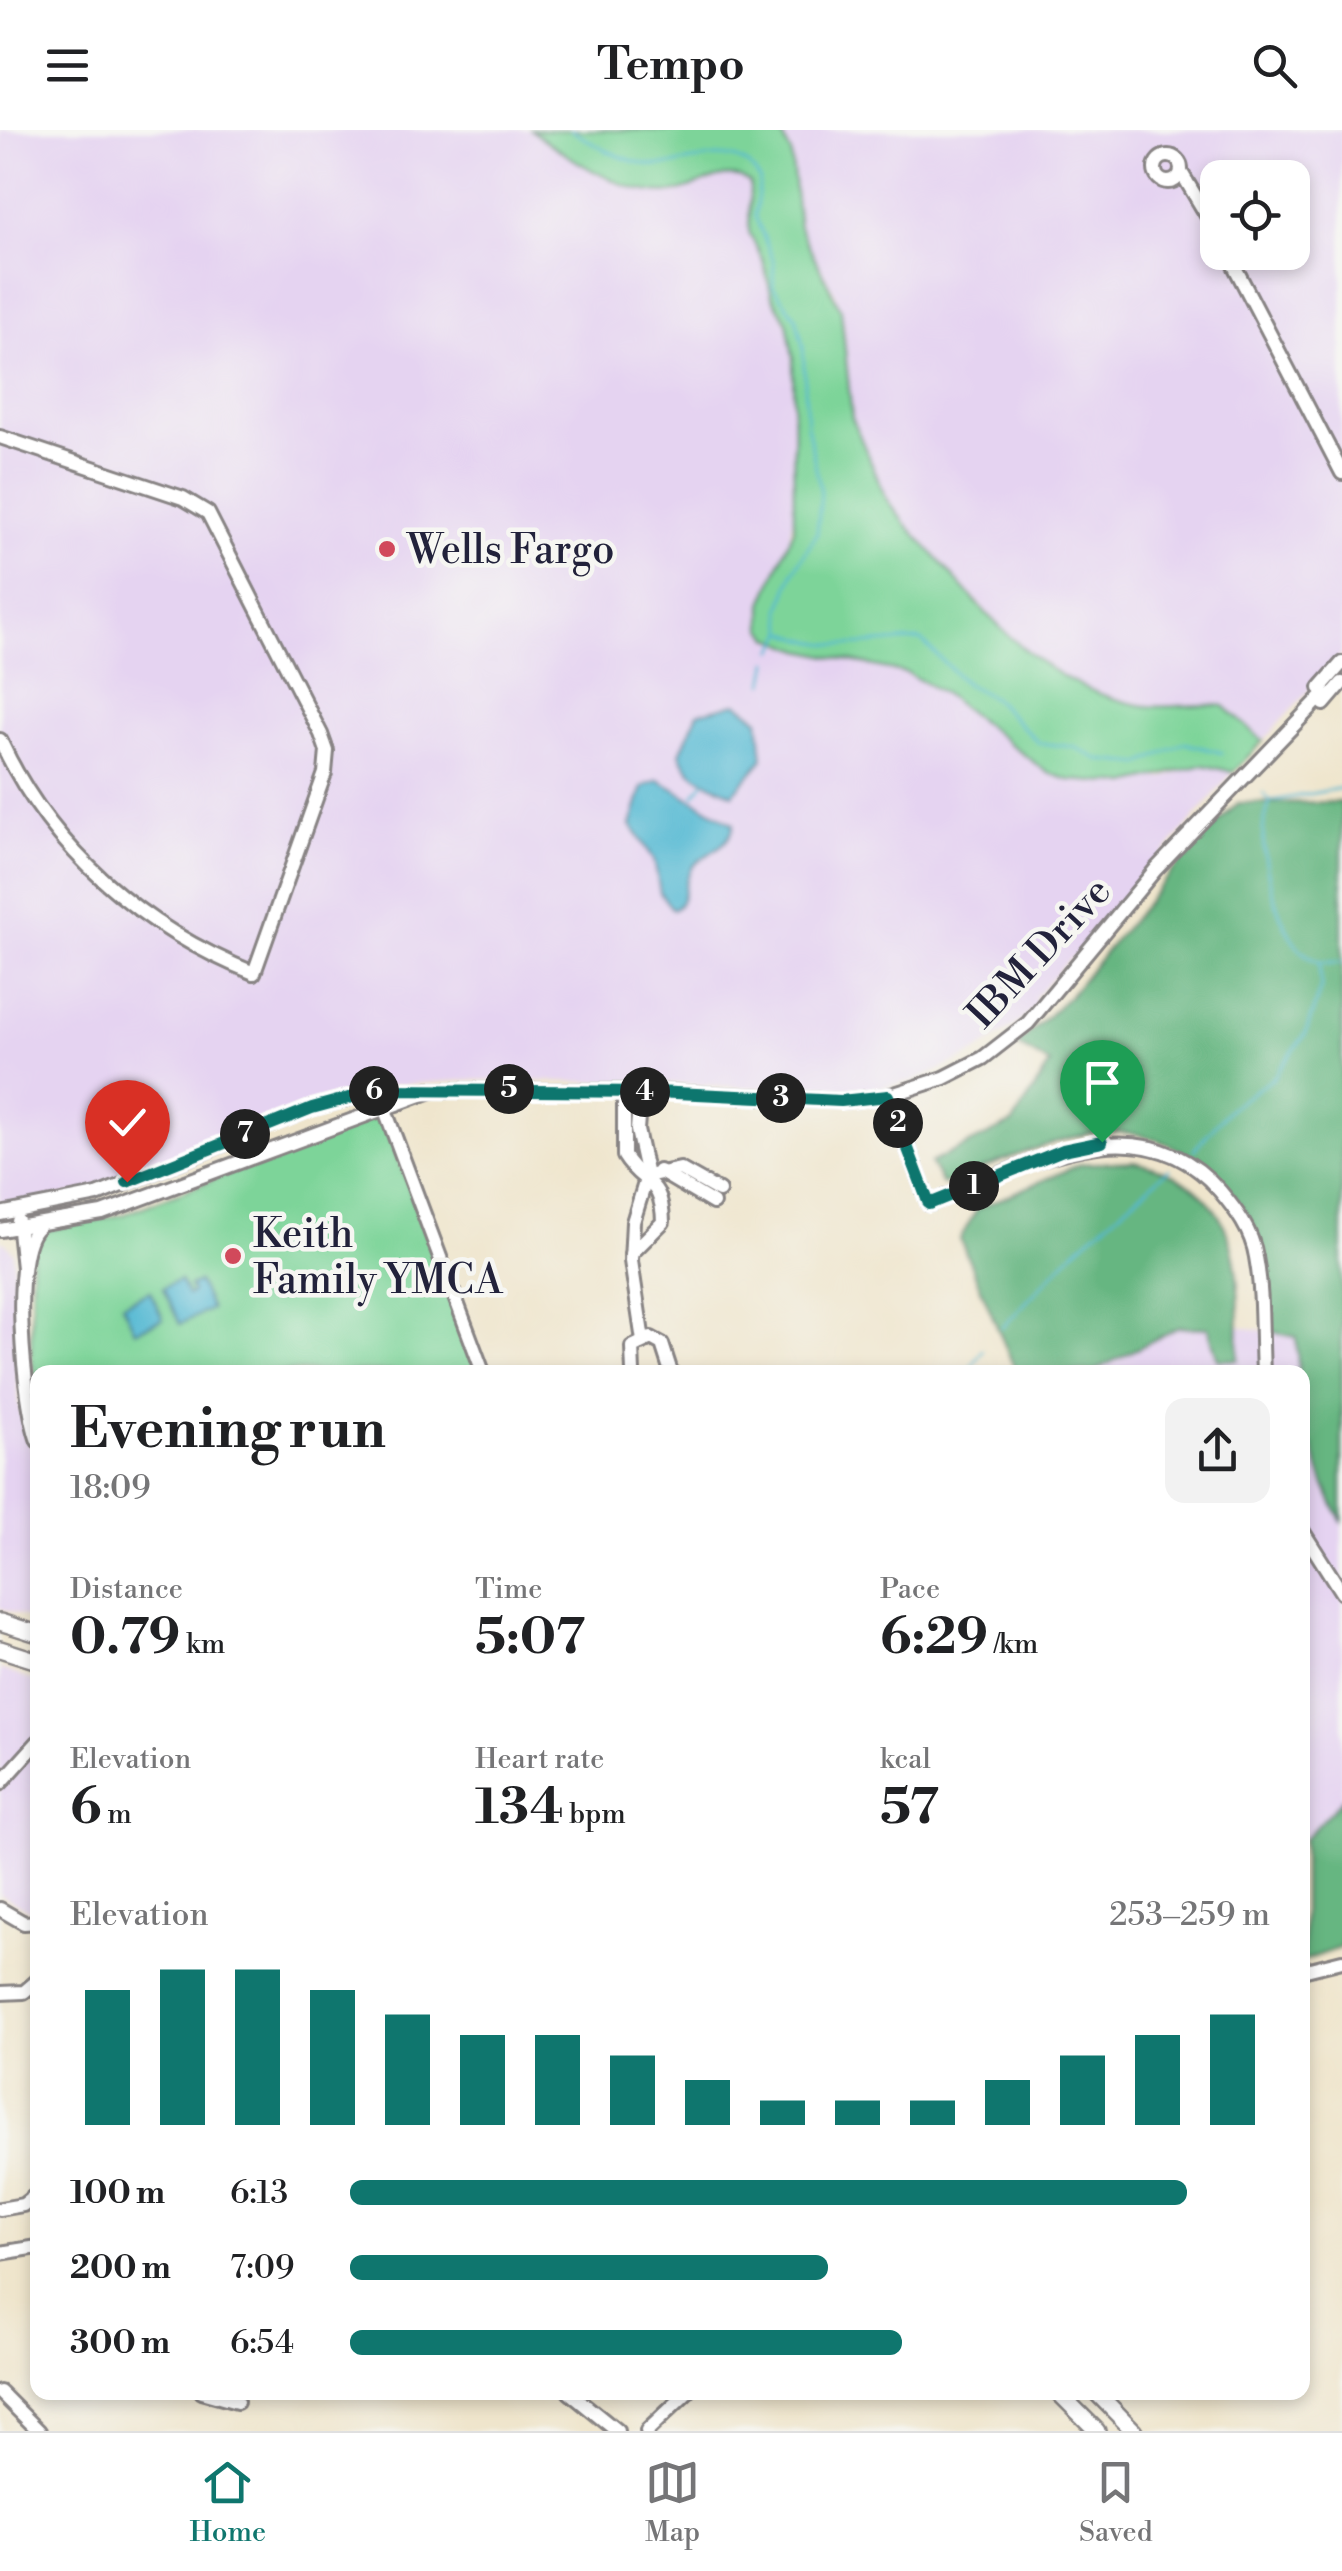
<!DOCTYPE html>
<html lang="en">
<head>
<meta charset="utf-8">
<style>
	:root { --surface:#fff; --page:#f2f2f2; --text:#202124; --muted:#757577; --line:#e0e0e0; --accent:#0f766e }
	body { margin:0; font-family:"Libre Bodoni",serif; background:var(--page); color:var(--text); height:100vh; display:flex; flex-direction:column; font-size:38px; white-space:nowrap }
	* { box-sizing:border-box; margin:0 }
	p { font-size:32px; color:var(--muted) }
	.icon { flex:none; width:55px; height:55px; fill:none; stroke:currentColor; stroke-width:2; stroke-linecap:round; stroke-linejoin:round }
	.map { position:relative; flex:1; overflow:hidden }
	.panel { position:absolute; left:30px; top:1235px; width:1280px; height:1035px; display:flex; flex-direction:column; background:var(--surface); border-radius:20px; box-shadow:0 5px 15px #0003 }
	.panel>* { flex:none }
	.controls { position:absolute; left:1200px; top:30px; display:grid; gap:20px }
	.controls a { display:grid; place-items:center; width:110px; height:110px; border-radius:20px; background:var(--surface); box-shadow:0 5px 15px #0003; font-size:50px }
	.pin { position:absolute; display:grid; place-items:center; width:85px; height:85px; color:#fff; margin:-102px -42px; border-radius:50% 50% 50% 0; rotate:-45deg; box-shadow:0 0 10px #0007 }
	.pin .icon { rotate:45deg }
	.km { position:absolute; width:50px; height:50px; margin:-25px; border-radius:50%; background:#222; color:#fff; font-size:28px; line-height:50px; text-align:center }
	.round { display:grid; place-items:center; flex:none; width:105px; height:105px; border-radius:20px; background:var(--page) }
	.summary { display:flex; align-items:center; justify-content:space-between; height:170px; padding:0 40px }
	h1 { font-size:55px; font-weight:700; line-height:75px }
	.metrics { display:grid; grid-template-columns:repeat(3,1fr); gap:15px; height:170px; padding:10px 40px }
	.metrics div { display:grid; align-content:center }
	.metrics b { font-size:50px; font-weight:700 }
	.metrics small { font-size:28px; font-weight:400 }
	.metrics p { font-size:28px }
	.chart { height:280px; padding:20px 40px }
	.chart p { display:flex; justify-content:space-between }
	.chart svg { width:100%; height:180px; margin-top:10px; stroke:var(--accent); stroke-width:6 }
	ul { padding:0 40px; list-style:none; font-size:32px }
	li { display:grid; grid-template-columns:160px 120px 1fr; align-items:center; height:75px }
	li i { height:25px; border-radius:12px; background:var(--accent) }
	header { display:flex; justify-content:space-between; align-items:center; height:130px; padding:0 40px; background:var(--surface); font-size:45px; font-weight:700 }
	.dock { display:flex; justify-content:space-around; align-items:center; height:140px; border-top:2px solid var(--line); background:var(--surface); font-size:28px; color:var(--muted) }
	.dock a { display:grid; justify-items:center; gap:5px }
	.dock .selected { color:var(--accent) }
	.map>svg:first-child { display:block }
</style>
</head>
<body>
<header><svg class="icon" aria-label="menu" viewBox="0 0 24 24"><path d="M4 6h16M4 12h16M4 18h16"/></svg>Tempo<svg class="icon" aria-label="search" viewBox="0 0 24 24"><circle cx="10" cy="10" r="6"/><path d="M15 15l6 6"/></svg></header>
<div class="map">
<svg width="1342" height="2301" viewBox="0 0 1342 2301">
	<rect width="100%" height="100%" fill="#f6f6f2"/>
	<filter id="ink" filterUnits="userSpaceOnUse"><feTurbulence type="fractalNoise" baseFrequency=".01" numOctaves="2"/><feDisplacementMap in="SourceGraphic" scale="20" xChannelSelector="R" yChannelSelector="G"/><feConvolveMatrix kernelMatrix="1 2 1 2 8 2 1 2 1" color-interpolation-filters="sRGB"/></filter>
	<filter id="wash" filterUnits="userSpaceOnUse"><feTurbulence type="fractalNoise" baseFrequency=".0048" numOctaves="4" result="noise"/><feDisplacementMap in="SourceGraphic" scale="40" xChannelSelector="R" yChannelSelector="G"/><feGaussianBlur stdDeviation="2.25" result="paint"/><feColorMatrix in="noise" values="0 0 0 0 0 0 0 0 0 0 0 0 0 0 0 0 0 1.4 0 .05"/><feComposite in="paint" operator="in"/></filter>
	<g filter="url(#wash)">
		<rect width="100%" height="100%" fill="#efe5cc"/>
		<!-- built -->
		<g fill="#e5d3f1" fill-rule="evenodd">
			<path d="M0 0H531L581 32 628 55 726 46 746 49 753 61 749 102 763 131 772 167 791 203 796 369 788 415 878 536 906 543 942 562 1025 627 1069 650 1163 648 1202 635 1233 642 1080 823 1067 831 1035 867 1036 875 1021 891 974 924 916 950 852 963 666 953 473 950 392 955 321 970 90 1061 0 1077Z"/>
			<path d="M779 0H1342V524L1263 611 1224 576H1144L1092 564 1066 552 1029 527 904 392 887 370 852 288 844 194 836 165 799 97 791 23ZM1218 48H1292V122H1218Z"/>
			<path d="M4 1111 13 1122 18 1272 37 1337V1491L0 1478V1112Z"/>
			<path d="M1180 1185 1296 1207 1298 1242H1069Z"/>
			<path d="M1302 1275 1314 1326 1342 1391V1805L1302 1821Z"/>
			<path d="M0 1539 37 1552V1784L0 1764Z"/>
		</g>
		<!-- green -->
		<g fill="#7dd499" stroke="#507b6a" stroke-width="2.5">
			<path d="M531 0H779L791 23 799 97 841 180 852 288 887 370 904 392C979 470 1028 554 1140 575 1169 580 1196 572 1224 576L1263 611 1233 642 1203 635 1128 654 1069 650 1048 643 942 562 906 543 801 520 771 508 763 498V473L794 399 793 227 787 192 772 167 763 131 749 102 750 53C728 35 699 58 675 62 627 69 568 27 531 0Z"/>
			<path d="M374 986 387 998 478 1242H38L37 1279 31 1223 32 1110 42 1101 125 1084Z"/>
		</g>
		<!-- forest -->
		<g fill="#66b681" stroke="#446c5e" stroke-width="2.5">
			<path d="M1342 672V1391C1309 1334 1299 1265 1296 1207L1267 1201C1267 1170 1268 1139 1258 1109 1235 1044 1159 990 1088 1004 1038 1014 989 1037 942 1054L930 1033 1013 993 1050 934 1017 915 1067 868 1185 726 1238 673Z"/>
			<path d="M1133 1031C1243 1056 1241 1136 1238 1230H1218L1208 1198 1179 1197 1092 1242H1016L960 1109 977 1079 1081 1034Z"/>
			<path d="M1342 1669V1817L1303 1831V1710Z"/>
		</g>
		<!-- water -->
		<g fill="#55b9d3" stroke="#3c6e87" stroke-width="2.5">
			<path d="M737 573 759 589 763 629 733 664C712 654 688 648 680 623L698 583Z"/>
			<path d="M659 650 734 694C730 719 705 721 692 738 681 752 688 772 673 780L660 763 654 729 631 695 643 657Z"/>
			<path d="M180 1150 187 1165 192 1162 189 1156 198 1152 211 1179 180 1194 163 1158Z"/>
			<path d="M150 1161 163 1189 135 1201 122 1174Z"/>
		</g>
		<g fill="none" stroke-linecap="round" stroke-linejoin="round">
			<!-- stream -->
			<g stroke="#55b9d3" stroke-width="2.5">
				<path d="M571 0C596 16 622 31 652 35 691 40 735 5 760 50L755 86 774 132 773 157 796 187 803 216 807 295 821 362 817 403 793 443 781 479 785 502 774 521"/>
				<path d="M786 502C833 524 872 511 921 510L966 554 993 568 1039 613 1074 617 1100 630 1141 634 1184 613 1223 623"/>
				<path d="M765 553 769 532"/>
				<path d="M1263 663 1269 670"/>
				<path d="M694 666 704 652"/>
				<path d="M1270 671C1268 680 1263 692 1263 702 1263 736 1281 820 1319 832 1325 834 1335 833 1342 833"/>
				<path d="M1271 671 1342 658"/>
				<path d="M1194 1020 1230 978 1273 948 1305 905 1321 857 1319 832"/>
				<path d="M1002 1198 1074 1121 1169 1039"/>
				<path d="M968 1242 983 1220"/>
			</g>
		</g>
	</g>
	<g filter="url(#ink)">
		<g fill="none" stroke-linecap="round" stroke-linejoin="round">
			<defs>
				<g id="minor">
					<circle cx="1168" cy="39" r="13"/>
					<path d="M1181 42 1218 104"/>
					<path d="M1227 122 1342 343"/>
					<path d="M0 307 183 368 208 383 321 604 327 621 325 643 254 843C143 799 51 720 0 610"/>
					<path d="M1320 558 1342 533"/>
					<path d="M1324 574 1342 553"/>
					<path d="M624 962V1026C643 1057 662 1046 663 1092L631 1124"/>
					<path d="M640 962 637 1000 647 1046 633 1092 631 1131 643 1211"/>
					<path d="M888 966 929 1074C1018 1039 1140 967 1220 1061 1236 1080 1252 1101 1256 1127 1263 1164 1261 1205 1263 1242"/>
					<path d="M382 972 483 1242"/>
					<path d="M659 1041 713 1073"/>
					<path d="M647 1046 680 1039 719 1061"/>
					<path d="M0 1084 97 1065 312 978 379 960 651 961 841 971 888 966 944 948 983 928 1028 893 1156 739 1322 566 1323 555"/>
					<path d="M18 1091 23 1138"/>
					<path d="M0 1100 102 1083 434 960"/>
					<path d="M633 1242 632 1217 651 1208 662 1214 671 1242"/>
					<path d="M38 1311C24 1274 8 1120 39 1096"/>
					<path d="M1302 1400 1342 1463"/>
					<path d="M0 1654 38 1612"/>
					<path d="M0 1779 24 1793 38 1792"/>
					<path d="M1302 1841 1342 1831"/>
					<path d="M0 1863 24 1862 38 1850"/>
					<path d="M0 2079 23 2075 36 2065"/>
					<path d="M0 2123 38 2117"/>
					<path d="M0 2262 39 2301"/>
					<path d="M201 2262 237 2272"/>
					<path d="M569 2262 617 2301"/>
					<path d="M647 2301 688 2262"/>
				</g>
				<g id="major">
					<path d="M0 1492 38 1504"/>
					<path d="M0 1519 38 1531"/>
					<path d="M1058 2262 1097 2301"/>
					<path d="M1096 2262 1134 2301"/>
				</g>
			</defs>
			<!-- minor casing -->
			<use href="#minor" stroke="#888484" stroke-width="18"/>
			<!-- major casing -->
			<use href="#major" stroke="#888484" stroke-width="20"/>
			<!-- minor -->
			<use href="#minor" stroke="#fff" stroke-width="12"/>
			<!-- major -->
			<use href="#major" stroke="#fff" stroke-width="15"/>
		</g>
	</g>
	<g fill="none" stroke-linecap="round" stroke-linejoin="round" filter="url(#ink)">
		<defs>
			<path id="route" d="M127 1052 312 978 378 960 655 962 841 971 888 966 929 1074 1063 1020 1102 1012"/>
		</defs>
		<!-- route casing -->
		<use href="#route" stroke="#fff" stroke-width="20"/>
		<!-- route -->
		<use href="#route" stroke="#0f766e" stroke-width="12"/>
	</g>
	<!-- markers -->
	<g fill="#d1495b" stroke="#f6f6f2" stroke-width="4">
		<circle cx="387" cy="419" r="10"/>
		<circle cx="233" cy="1126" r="10"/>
	</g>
	<g text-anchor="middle" stroke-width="9" stroke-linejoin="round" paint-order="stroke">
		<!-- poi labels -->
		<g font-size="40" fill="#22223b" stroke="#f6f6f2" text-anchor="start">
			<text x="407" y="433">Wells Fargo</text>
			<text x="253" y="1117">Keith<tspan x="253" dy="46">Family YMCA</tspan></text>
		</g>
		<!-- street labels -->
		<g font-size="40" fill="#22223b" stroke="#f6f6f2">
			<text transform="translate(1038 822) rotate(-47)" y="14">IBM Drive</text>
		</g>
	</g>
</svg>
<div class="controls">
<a><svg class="icon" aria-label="locate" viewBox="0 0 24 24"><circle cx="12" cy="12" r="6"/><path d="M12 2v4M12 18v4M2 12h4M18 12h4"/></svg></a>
</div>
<div class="pin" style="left:1102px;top:1012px;background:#1e9e55"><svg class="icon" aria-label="arrive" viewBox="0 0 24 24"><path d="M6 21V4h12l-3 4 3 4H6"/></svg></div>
<div class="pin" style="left:127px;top:1052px;background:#d93025"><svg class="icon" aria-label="check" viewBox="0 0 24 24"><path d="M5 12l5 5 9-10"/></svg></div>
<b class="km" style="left:974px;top:1056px">1</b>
<b class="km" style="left:898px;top:993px">2</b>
<b class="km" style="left:781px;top:968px">3</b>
<b class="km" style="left:645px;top:962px">4</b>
<b class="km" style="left:509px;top:959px">5</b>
<b class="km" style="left:374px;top:961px">6</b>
<b class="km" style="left:245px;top:1004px">7</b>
<section class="panel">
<div class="summary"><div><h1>Evening run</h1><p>18:09</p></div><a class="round"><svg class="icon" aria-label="share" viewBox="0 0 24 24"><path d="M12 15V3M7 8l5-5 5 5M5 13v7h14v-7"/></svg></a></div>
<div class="metrics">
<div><p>Distance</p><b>0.79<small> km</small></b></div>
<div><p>Time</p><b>5:07</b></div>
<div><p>Pace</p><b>6:29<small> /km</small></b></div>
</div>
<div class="metrics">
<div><p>Elevation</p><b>6<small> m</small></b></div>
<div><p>Heart rate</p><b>134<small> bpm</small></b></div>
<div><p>kcal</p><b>57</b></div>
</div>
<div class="chart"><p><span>Elevation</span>253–259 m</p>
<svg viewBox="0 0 160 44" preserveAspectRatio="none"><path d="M5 44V11M15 44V6M25 44V6M35 44V11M45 44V17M55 44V22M65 44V22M75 44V27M85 44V33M95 44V38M105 44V38M115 44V38M125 44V33M135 44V27M145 44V22M155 44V17"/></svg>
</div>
<ul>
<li><b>100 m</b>6:13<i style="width:91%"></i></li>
<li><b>200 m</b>7:09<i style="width:52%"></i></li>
<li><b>300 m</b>6:54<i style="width:60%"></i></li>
</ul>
</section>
</div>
<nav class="dock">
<a class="selected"><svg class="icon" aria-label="home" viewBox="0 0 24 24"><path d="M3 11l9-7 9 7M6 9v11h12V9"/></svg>Home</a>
<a><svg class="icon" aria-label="map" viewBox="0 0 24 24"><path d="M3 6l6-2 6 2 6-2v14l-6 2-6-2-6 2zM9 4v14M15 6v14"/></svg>Map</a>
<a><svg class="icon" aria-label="saved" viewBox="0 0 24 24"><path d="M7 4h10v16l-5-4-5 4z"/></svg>Saved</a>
</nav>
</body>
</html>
